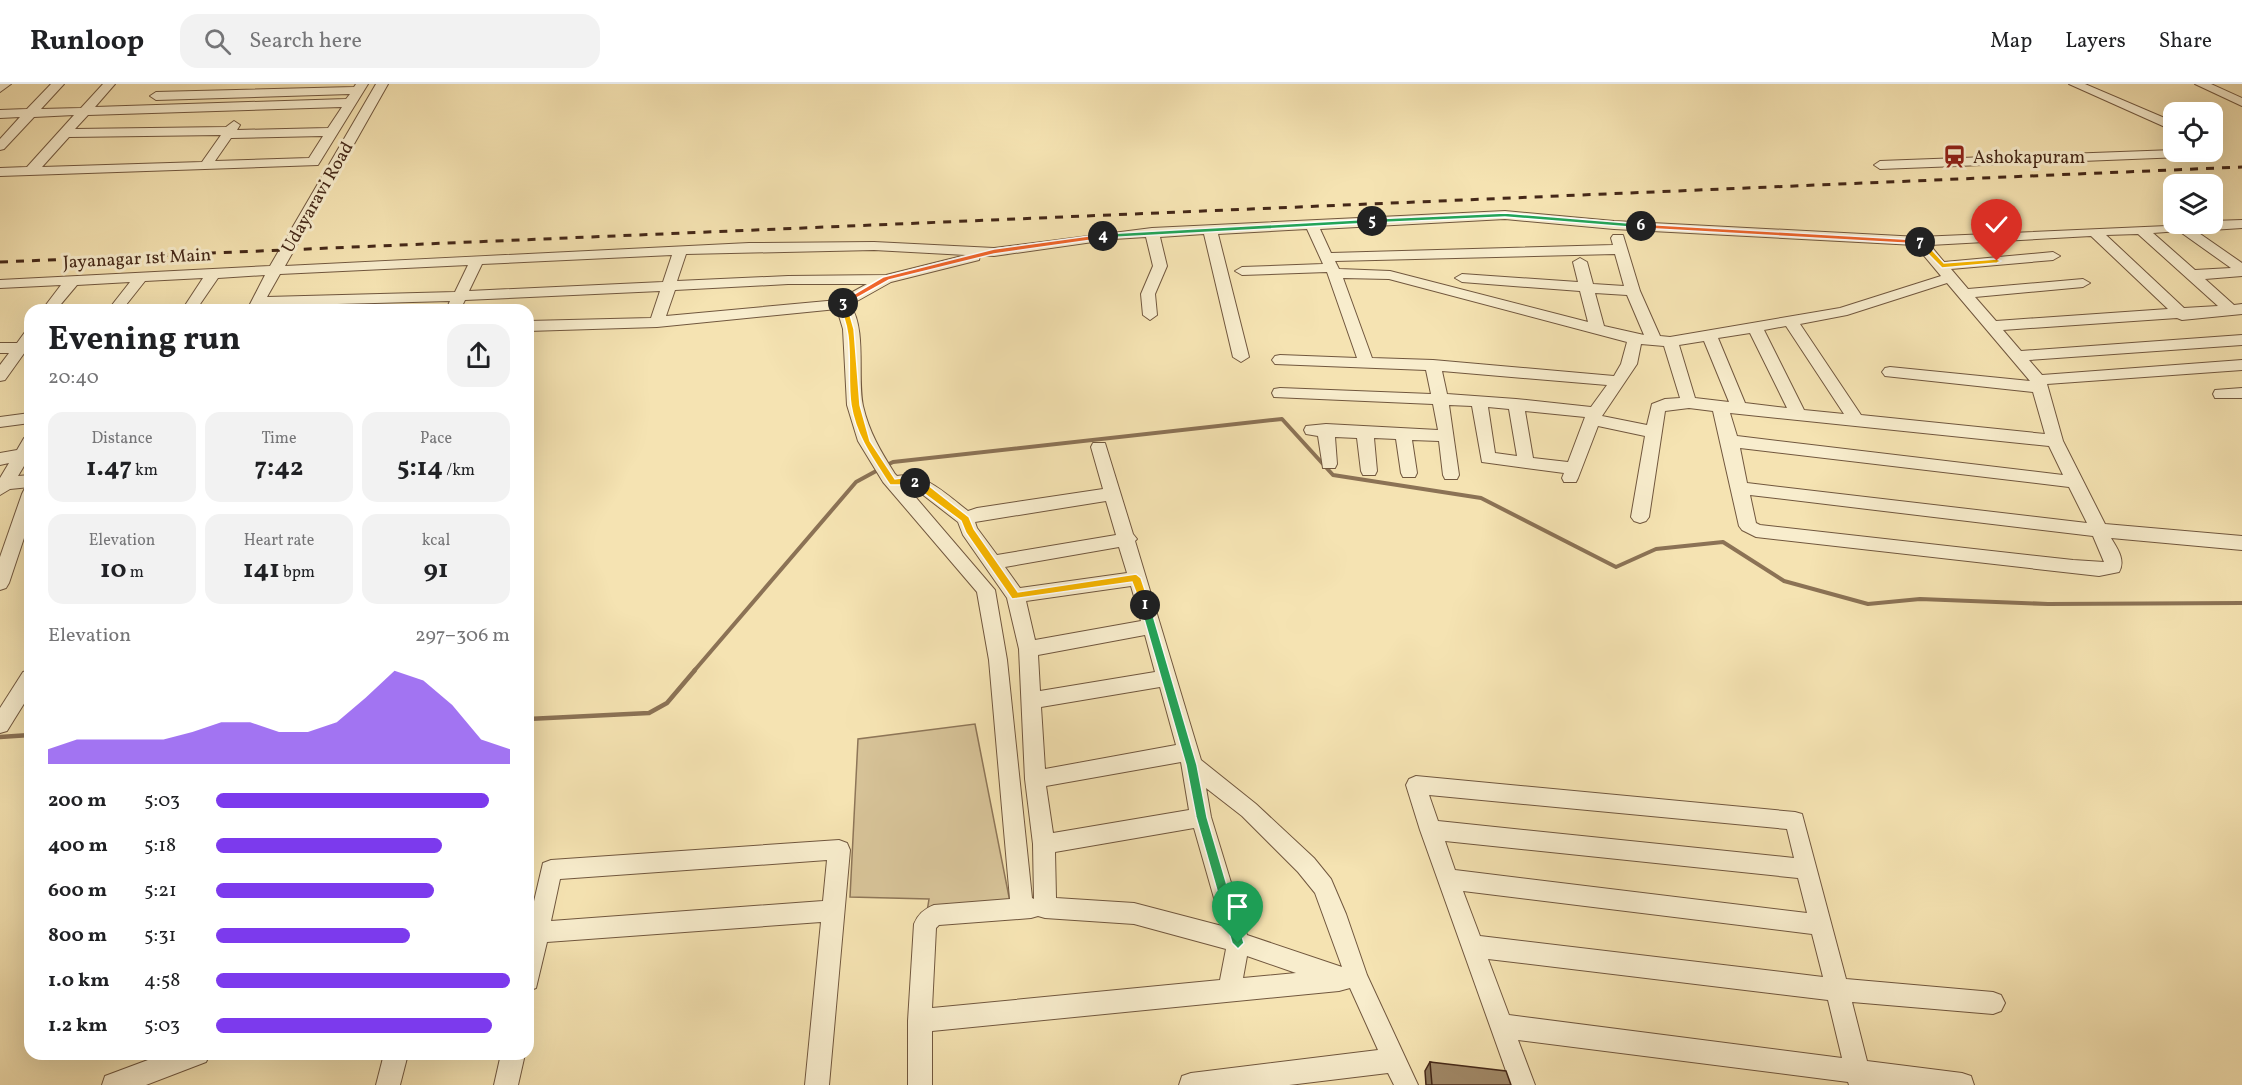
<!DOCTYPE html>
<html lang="en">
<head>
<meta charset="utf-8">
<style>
	:root { --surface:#fff; --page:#f2f2f2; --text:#202124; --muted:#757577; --line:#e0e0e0; --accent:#7c3aed }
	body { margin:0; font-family:Vollkorn,serif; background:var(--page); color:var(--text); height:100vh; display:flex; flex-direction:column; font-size:22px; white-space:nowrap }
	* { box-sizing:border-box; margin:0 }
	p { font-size:20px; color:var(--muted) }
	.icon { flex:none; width:33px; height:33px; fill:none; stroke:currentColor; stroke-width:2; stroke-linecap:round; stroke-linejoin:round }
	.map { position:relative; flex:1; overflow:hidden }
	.sheet { position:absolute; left:24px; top:220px; width:510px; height:756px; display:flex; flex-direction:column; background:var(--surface); border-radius:18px; box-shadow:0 6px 24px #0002 }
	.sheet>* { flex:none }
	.controls { position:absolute; left:2163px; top:18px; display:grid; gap:12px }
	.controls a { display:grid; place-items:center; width:60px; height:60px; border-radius:12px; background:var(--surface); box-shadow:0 6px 24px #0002; font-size:30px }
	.pin { position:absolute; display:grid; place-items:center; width:51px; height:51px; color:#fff; margin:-62px -26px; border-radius:50% 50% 50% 0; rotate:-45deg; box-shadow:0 0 6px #0007 }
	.pin .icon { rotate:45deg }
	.km { position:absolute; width:30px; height:30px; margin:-15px; border-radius:50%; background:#222; color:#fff; font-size:16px; line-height:30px; text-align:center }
	.round { display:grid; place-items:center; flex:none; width:63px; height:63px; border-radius:18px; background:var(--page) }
	.overview { display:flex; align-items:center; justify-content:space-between; height:102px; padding:0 24px }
	h1 { font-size:33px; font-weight:700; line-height:45px }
	.stats { display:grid; grid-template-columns:repeat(3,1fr); gap:9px; height:102px; padding:6px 24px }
	.stats div { display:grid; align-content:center; border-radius:15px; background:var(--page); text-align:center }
	.stats b { font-size:26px; font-weight:700 }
	.stats small { font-size:16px; font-weight:400 }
	.stats p { font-size:16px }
	.chart { height:168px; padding:12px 24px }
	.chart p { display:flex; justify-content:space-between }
	.chart svg { width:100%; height:108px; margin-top:6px; fill:var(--accent); opacity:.7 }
	ul { padding:0 24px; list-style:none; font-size:20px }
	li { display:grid; grid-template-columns:96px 72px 1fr; align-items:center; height:45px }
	li i { height:15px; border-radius:8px; background:var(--accent) }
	header { display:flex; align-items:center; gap:36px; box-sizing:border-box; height:84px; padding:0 30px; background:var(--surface); border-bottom:2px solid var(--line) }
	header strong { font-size:28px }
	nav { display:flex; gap:33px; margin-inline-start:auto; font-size:21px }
	.search { width:420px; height:54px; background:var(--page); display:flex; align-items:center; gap:15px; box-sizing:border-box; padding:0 21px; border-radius:18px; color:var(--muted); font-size:22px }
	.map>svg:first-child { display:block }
</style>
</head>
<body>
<header>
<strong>Runloop</strong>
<div class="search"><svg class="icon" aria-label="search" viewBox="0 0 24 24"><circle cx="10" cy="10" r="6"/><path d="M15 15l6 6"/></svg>Search here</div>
<nav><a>Map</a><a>Layers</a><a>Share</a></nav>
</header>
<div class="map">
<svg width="2242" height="1001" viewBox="0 0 2242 1001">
	<rect width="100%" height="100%" fill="#f5e3b2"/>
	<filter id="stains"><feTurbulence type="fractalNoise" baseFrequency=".00333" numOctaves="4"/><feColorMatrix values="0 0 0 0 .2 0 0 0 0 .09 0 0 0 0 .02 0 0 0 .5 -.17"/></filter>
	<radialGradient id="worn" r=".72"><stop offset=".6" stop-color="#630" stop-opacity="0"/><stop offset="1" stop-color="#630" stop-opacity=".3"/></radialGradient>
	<!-- green -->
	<path fill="#d7c398" stroke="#8e7658" stroke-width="1.5" d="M975 640 1010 818 927 828 929 815 850 813 858 655Z"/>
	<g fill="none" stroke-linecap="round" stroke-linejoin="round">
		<!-- stream-far1 -->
		<g stroke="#8b7255" stroke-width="4">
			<path d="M885 382 893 378 1282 335 1333 391 1481 414 1616 483 1656 465 1723 458 1784 497 1868 520 1920 515 2048 520 2242 519"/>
			<path d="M694 587 856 398 878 386"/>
		</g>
		<!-- stream -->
		<g stroke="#8b7255" stroke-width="4.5">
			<path d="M528 635 649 629 667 619 695 586"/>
			<path d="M0 653 30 651"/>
		</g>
		<defs>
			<g id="minor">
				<path d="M0 0H11L0 8Z"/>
				<path d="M51 0H64L41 25 81 24 103 0H115L95 23 346 15 350 10 156 16 150 12 156 8 354 3 356 0H368L318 81 0 92V84L27 83 74 31 34 33 4 65 0 66V55L20 33 0 34V26L27 25ZM342 23 328 44 237 46 240 41 234 37 226 43 75 45 88 31ZM221 51 202 78 42 83 69 53ZM323 52 309 74 215 77 231 54Z"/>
				<path d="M376 0H388L285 182 749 159 874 158 994 164 1152 144 1505 127 1614 137 1919 153 2212 140V137L2242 136V144L2196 147 2242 179V192L2205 195 2234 221 2242 220V230L2182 236 2177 234 2003 246 2021 267 2242 251V261L2029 276 2042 291 2242 276V286L2047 300 2063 357 2105 440 2242 452V466L2111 454C2117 464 2126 476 2119 488L2099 492 1756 453 1742 446 1739 442 1713 327 1689 324 1665 327 1649 433 1646 437 1640 439 1634 437 1631 433 1645 352 1598 342 1578 394 1576 398H1564L1562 394 1564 389 1482 378 1472 322 1449 321 1459 391 1457 395H1445L1443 391 1439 357 1412 356 1417 389 1415 393H1403L1401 389 1396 355 1374 354 1377 387 1375 391H1363L1361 387 1357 354 1335 353 1337 380 1335 384H1323L1318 352 1306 350 1304 346 1306 342 1326 340 1438 346 1433 320 1274 313 1272 309 1274 305 1280 304 1431 310 1426 286 1275 280 1272 276 1275 272 1280 271 1357 274 1327 188 1242 191 1235 187 1242 183 1323 180 1307 145 1218 150 1249 273 1241 278 1233 273 1204 150 1160 153 1167 182 1155 210 1157 231 1150 236 1143 231 1141 210 1153 182 1146 153 1114 155 994 172 980 171 979 176 891 198 850 221C867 244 857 294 863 322 869 348 881 368 895 390L897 392C924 387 948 412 968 427L977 424 1103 405 1091 363 1093 359H1105L1133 450 1137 455 1135 457 1201 676 1256 720 1314 774 1331 795 1346 830 1367 891 1418 1001H1394L1388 989 1289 1001H1179L1182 992 1191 989 1378 966 1350 904 1339 907 932 947V1001H908V937L914 840C918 830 924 825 934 821L1010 815 989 576 977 508 883 398 858 357 847 321 843 245 837 225 657 243 528 247V237L651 234 660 207 465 216 460 226H446L450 217 262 222 259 226H247L265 191 218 194 196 226H182L203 194 145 197 122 226H108L130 198 77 201 56 226H42L61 201 0 204V196L270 182ZM1505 135 1614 145 1915 161 1941 192 1840 224 1670 253 1660 252 1640 207 1623 151H1613L1611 154 1613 161 1331 169 1320 145ZM2179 147 2231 184 2195 186 2153 149ZM2138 150 2218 222 2184 224 2106 151ZM2091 152 2168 225 1996 237 1975 213 2083 203 2090 199 2083 195 1968 205 1951 185 2053 176 2060 172 2053 168 1944 178 1930 161ZM874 166 966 171 886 191 788 192 677 197 686 170ZM1615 170 1624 202 1593 200 1587 178 1580 174 1573 178 1578 198 1462 190 1455 194 1462 198 1580 207 1588 238 1390 187 1339 185 1335 177ZM672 171 663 198 469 207 482 180ZM468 181 455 208 267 213 280 190ZM1343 194 1389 195 1627 258 1621 280 1614 292 1433 276 1372 274ZM1947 199 2030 297 1890 283 1885 284 1882 288 1885 292 2033 308 2045 350 1861 331 1800 240 1847 231ZM788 200H867L838 216 666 232 675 206ZM1595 209 1627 211 1644 251 1604 242ZM1786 242 1844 330 1804 326 1764 246ZM1750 249 1787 324 1745 319 1718 254ZM1704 257 1729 318 1695 314 1679 261ZM1641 260 1664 262 1680 314 1665 315 1652 320 1647 341 1602 332 1637 280ZM1442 287 1607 301 1591 323 1516 315 1447 310ZM1488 323 1509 325 1517 372 1495 369ZM1525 327 1585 333 1568 378 1533 374ZM1730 329 2049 362 2063 391 1737 352ZM1740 364 2069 403 2087 439 1747 399ZM906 402 918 407 958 438 963 451 1007 514 1019 565 1025 695 1033 760 1034 815 1032 814 1007 576 995 506ZM1750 411 2093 452 2104 478 2073 476 1760 441 1756 439ZM1106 417 1116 451 997 471 977 444 975 438ZM1119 463 1127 489 1020 504 1005 483ZM1131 502 1141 537 1035 556 1026 517ZM1145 551 1155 588 1040 607 1038 571ZM1160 603 1176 661 1045 685 1041 623ZM1181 678 1189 726 1053 749 1046 702ZM1206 704 1242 732 1298 788 1315 809 1342 883 1247 851 1211 733ZM1194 744 1222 842 1134 819 1056 814 1055 768ZM1038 832 1045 834 1134 840 1226 865 1220 896 932 924 936 844 939 841 1031 834ZM1247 872 1296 889 1243 894Z"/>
				<path d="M2069 0H2085L2174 38V47Z"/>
				<path d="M2195 0H2211L2242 14V22Z"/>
				<path d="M2174 66V68H2213L2207 72 1880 85 1874 81 1880 77Z"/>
				<path d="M30 246V267L25 268 5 296 0 297V281L9 269H0V259H17L25 248Z"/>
				<path d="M2242 304V314H2215L2213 310 2215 306Z"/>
				<path d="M30 329V339L0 343V333Z"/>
				<path d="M30 352V372L18 392 30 391V403L10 405 0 411V394L9 379 0 381V369L17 366 24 354Z"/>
				<path d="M30 404V436L9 499 6 504 0 506V473L22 410 24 406Z"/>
				<path d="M30 586V610L7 647 0 649V624L23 588Z"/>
				<path d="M1416 692 1795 728 1802 730 1846 895 1993 908 2001 911 2005 919 2001 927 1993 930 1852 918 1867 977 1962 989 1971 992 1974 1001H1849L1848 998 1518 956 1535 1001H1511L1420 746 1406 701 1409 695ZM1429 711 1787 745 1794 774 1438 737ZM1445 757 1798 794 1807 829 1455 786ZM1463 807 1812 850 1823 893 1480 852ZM1488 875 1828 916 1842 974 1509 931Z"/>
				<path d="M839 756 847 759 850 766 829 1001H805L821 838 547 858 536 904 528 907V843L543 779 551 776ZM827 776 823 817 551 837 560 795Z"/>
				<path d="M164 970H210L206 978 146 1001H102L105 992Z"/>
				<path d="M384 970H408L400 1001H376Z"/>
				<path d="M501 970H525L518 1001H494Z"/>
			</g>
		</defs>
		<!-- minor casing -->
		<use href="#minor" stroke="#71573e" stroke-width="2"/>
		<!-- minor -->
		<use href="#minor" fill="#f8edcd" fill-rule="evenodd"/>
		<!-- rail -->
		<path stroke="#452818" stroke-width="3" stroke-dasharray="8 8" stroke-linecap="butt" d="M0 178 2242 83"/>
	</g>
	<!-- wall -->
	<path fill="#8a7659" stroke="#452818" stroke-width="1.5" d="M1430 978 1511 1001H1426L1425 987Z"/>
	<!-- building -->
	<path fill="#a18968" stroke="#452818" stroke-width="1.5" d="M1430 978 1506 987 1511 1001H1432Z"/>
	<!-- split-1 -->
	<path fill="#22a559" stroke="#fff" stroke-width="1.5" d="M1145 517 1150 521 1197 681 1207 733 1244 859 1238 865 1232 859 1196 733 1186 681 1140 521Z"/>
	<!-- split-2 -->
	<path fill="#f5b400" stroke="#fff" stroke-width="1.5" d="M915 396 928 401 969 433 974 445 1018 508 1136 490 1141 494 1150 521 1149 524H1142L1132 498 1012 515 966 449 961 437 910 399Z"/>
	<!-- split-3 -->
	<path fill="#f5b400" stroke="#fff" stroke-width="1.5" d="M840 217H846L854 245 860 321 870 357 895 395 907 393 918 397V401H890C873 375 856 352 851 321 846 289 856 248 837 220Z"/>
	<!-- split-4 -->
	<path fill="#f0652b" stroke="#fff" stroke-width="1.5" d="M1103 150 1106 154 994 170 889 196 846 220 839 219 883 193 994 165Z"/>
	<!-- split-5 -->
	<path fill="#22a559" stroke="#fff" stroke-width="1.5" d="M1372 135 1374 139 1103 154 1099 152 1103 150Z"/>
	<!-- split-6 -->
	<path fill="#22a559" stroke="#fff" stroke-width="1.5" d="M1505 129 1641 140 1645 142 1641 144 1505 133 1372 139 1368 137 1372 135Z"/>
	<!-- split-7 -->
	<path fill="#f0652b" stroke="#fff" stroke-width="1.5" d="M1641 140 1920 156 1924 158 1920 160 1639 144Z"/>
	<!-- split-8 -->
	<path fill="#f5b400" stroke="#fff" stroke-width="1.5" d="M1918 156H1923L1944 179 1997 175 2001 177 1997 179 1942 184 1918 160Z"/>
	<!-- icons -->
	<defs>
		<symbol id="station-bare" viewBox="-9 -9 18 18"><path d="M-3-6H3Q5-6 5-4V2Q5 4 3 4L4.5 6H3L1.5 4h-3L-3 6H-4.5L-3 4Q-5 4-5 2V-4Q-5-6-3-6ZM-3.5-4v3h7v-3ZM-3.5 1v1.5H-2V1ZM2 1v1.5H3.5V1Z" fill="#8f2418" stroke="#f8edcd" stroke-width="2.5" paint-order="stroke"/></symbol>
	</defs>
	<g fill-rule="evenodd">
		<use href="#station-bare" x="1938" y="56" width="33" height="33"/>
	</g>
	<g text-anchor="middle" stroke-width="6" stroke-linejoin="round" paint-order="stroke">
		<!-- far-poi labels -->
		<g font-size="18" fill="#452818" stroke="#f8edcd" text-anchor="start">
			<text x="1973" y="79">Ashokapuram</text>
		</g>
		<!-- far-street labels -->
		<g font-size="18" fill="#452818" stroke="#f8edcd">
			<text transform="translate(317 113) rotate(-60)" y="6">Udayaravi Road</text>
			<text transform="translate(137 174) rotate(-3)" y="6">Jayanagar 1st Main</text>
		</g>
	</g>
	<rect width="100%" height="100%" filter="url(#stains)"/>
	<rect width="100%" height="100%" fill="url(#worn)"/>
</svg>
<div class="controls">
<a><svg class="icon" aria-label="locate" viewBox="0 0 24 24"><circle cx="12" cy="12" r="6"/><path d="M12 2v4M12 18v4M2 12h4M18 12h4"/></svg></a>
<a><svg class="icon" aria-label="layers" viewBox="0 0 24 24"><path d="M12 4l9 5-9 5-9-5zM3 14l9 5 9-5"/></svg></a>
</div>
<div class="pin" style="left:1238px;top:859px;background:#1e9e55"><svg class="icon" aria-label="arrive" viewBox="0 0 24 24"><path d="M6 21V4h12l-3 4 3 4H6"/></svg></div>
<div class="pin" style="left:1997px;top:177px;background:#d93025"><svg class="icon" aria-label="check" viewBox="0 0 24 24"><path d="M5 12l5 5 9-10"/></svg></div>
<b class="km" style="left:1145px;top:521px">1</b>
<b class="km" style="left:915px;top:399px">2</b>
<b class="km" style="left:843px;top:219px">3</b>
<b class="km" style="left:1103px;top:152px">4</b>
<b class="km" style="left:1372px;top:137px">5</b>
<b class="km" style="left:1641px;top:142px">6</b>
<b class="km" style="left:1920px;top:158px">7</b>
<section class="sheet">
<div class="overview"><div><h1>Evening run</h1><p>20:40</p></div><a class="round"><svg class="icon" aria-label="share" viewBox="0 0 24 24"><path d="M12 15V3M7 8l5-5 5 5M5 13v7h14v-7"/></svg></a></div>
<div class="stats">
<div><p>Distance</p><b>1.47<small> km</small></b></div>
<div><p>Time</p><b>7:42</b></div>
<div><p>Pace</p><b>5:14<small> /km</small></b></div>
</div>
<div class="stats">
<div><p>Elevation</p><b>10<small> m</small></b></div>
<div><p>Heart rate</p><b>141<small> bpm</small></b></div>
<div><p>kcal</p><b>91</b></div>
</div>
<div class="chart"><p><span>Elevation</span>297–306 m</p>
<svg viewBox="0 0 160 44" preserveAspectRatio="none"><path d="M0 44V38L10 34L20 34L30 34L40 34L50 31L60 27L70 27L80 31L90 31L100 27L110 17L120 6L130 10L140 20L150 34L160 38V44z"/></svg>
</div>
<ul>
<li><b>200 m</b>5:03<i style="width:93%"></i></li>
<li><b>400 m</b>5:18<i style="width:77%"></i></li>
<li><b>600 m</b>5:21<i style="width:74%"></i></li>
<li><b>800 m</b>5:31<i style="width:66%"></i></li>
<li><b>1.0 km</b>4:58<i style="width:100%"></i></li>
<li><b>1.2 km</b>5:03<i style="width:94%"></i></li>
</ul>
</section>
</div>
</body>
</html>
